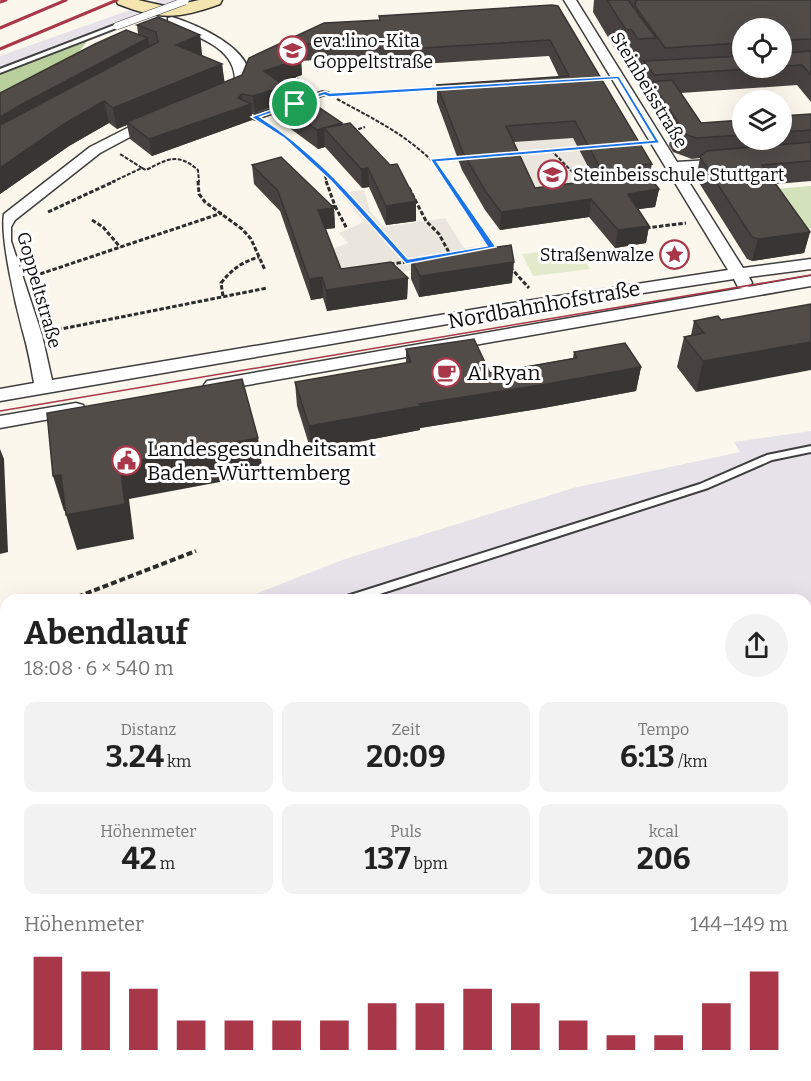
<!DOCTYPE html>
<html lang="de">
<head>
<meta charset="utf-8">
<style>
	:root { --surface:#fff; --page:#f2f2f2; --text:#222; --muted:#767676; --accent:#a83749 }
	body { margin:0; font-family:Bitter,serif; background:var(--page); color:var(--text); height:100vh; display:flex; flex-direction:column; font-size:22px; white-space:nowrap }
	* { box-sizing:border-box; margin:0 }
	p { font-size:20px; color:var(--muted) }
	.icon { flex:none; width:33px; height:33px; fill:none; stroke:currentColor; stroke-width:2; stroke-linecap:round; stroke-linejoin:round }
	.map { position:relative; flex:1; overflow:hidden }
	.sheet { position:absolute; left:0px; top:594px; width:812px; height:488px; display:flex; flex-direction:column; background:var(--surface); border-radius:18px 18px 0 0; box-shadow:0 6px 24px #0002 }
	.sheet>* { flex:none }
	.tools { position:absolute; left:732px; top:18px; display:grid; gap:12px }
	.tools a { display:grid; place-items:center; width:60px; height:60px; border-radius:50%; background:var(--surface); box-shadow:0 6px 24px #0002; font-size:30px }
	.pin { position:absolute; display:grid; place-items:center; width:51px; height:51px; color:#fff; margin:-26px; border:3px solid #fff; border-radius:50%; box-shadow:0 2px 6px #0007 }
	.round { display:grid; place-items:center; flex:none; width:63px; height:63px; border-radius:32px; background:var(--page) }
	.summary { display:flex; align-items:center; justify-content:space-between; height:102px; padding:0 24px }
	h1 { font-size:33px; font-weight:700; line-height:45px }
	.metrics { display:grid; grid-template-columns:repeat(3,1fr); gap:9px; height:102px; padding:6px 24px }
	.metrics div { display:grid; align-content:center; border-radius:12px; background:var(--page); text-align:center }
	.metrics b { font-size:30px; font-weight:700 }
	.metrics small { font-size:16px; font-weight:400 }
	.metrics p { font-size:16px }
	.chart { height:168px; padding:12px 24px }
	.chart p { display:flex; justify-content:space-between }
	.chart svg { width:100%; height:108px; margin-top:6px; stroke:var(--accent); stroke-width:6 }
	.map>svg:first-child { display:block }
</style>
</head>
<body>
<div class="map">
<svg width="811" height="1081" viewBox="0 0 811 1081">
	<rect width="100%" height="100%" fill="#fcf7ec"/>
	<!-- industrial -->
	<g fill="#e7e1e9">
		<path d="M158 0H193L0 74V56Z"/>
		<path d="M811 431V831L806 835V600H240L345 559 573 488 740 452 734 442Z"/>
		<path d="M6 690V977L0 978V693Z"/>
	</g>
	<!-- green -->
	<g fill="#d3e2bb">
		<path d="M811 186V228L802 229 773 189Z"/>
		<path d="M152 1076H673L672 1081H160Z"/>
	</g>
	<!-- forest -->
	<path fill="#bad09c" d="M89 39 69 64 0 98V74Z"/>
	<!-- pitch -->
	<path fill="#e3eacb" d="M577 248 590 269 533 276 522 254Z"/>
	<!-- plaza -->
	<g fill="#ebe6dd">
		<path d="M600 136 581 153 587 164 608 184 526 200 511 157 457 162 454 146Z"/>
		<path d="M364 190 370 211 384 227 445 218 464 248 473 247 482 259 446 262 347 286 332 249 348 243 339 233 364 222 340 193Z"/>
	</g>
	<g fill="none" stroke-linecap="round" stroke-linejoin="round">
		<defs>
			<g id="lane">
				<path d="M117 24 120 26 119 27 0 73V69Z"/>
				<path d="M323 92 328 93 255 119 242 114 245 112 255 115Z"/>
				<path d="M811 446V452L772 460 708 488 361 600H342L344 597 700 484 767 455Z"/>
				<path d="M811 627V635L806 636V628Z"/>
				<path d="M6 722V733L0 735V724Z"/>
				<path d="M811 843V858L806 860V846Z"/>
				<path d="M6 995V1009L0 1010V996Z"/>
				<path d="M675 1076H691L690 1081H674Z"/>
			</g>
			<g id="street">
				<path d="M564 0H576L677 162 727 159 734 163 727 167 682 171 743 268 811 259V269L749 277 752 283 748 287 811 276V286L213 391 207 389 204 385 207 381 743 288 738 287 734 279 506 314 0 401V389L34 383C31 366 28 349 23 332 16 306 0 238 4 214L90 147 153 115 160 119 158 122 100 153 15 220 11 227V241L42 335 52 380 506 304 728 270Z"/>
				<path d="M172 17C196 24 261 52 247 85L229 95H219L217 92 235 80C235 46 194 36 168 24V18Z"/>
				<path d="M76 403 83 405 85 409 83 413 0 428V416Z"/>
			</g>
			<path id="secondary" d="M116 0H138L169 7 199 0H222L220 4C179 19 159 20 118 4Z"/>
		</defs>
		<!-- lane casing -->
		<use href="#lane" stroke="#3e3e3e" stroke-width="4"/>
		<!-- street casing -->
		<use href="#street" stroke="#3e3e3e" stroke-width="3"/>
		<!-- secondary casing -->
		<use href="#secondary" stroke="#2d2d2d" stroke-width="3"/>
		<!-- path-far3 -->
		<g stroke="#2d2d2d" stroke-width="2" stroke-dasharray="4 1.5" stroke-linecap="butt">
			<path d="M292 76 309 85"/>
			<path d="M338 94 441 88"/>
			<path d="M337 99C379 122 422 142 449 182"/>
			<path d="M270 127 308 155 336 182"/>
			<path d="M353 131 365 127"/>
			<path d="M551 150 582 182"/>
			<path d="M514 153 581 148"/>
			<path d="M433 160 462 158"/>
			<path d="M142 168 146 170C168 159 177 152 198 170L199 182"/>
			<path d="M323 171 327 182"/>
			<path d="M112 182 142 168 120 154"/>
		</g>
		<!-- path-far2 -->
		<g stroke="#2d2d2d" stroke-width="3" stroke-dasharray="4.5 2" stroke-linecap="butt">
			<path d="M198 181 199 194 205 202 242 229 251 239 265 270"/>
			<path d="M326 181 335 206 329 208"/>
			<path d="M334 181 406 262 416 260"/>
			<path d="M448 181 495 250"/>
			<path d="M581 181 585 185"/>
			<path d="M409 188 426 221 439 234 452 258"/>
			<path d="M335 206 347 229"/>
			<path d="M48 212 115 181"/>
			<path d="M92 220 103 227 120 247"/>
			<path d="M646 228 686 223"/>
			<path d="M390 264 406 262"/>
			<path d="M510 267 529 288"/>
			<path d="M34 276 222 213"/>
			<path d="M223 296 221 283C232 269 242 262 259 257"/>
			<path d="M51 331 267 288"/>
		</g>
		<!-- path-far1 -->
		<g stroke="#2d2d2d" stroke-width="4" stroke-dasharray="6 3" stroke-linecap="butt">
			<path d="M69 600 196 551"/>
			<path d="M0 626 6 624"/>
		</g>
		<!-- path -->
		<g stroke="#2d2d2d" stroke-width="4.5" stroke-dasharray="8 4" stroke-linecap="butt">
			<path d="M0 1039 6 1040"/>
			<path d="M133 1076 145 1081"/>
		</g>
		<!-- lane -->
		<use href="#lane" fill="#fff" fill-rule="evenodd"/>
		<!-- street -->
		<use href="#street" fill="#fff" fill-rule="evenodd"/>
		<!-- secondary -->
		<use href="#secondary" fill="#f4e5b0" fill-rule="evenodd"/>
		<!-- tram -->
		<path stroke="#a83749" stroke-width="1.5" d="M0 411 811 275"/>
		<!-- rail -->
		<g stroke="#a83749" stroke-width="3">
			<path d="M0 2 6 0"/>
			<path d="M0 28 66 0"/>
			<path d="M0 49 117 0"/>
		</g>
		<defs>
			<path id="lane-bridge" d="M117 26 185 1"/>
		</defs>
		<!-- lane-bridge casing -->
		<use href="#lane-bridge" stroke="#3e3e3e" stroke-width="8" stroke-linecap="butt"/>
		<!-- lane-bridge -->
		<use href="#lane-bridge" stroke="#fff" stroke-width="7"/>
	</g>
	<!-- wall -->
	<g fill="#47413f" fill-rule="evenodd">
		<path d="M586 0H811V102L797 85 681 93 701 123 742 120V140H782V116L811 114V181L776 184 810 232 804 253 752 261 747 259 696 178 700 158 692 159 673 152 669 145 671 138 647 102 649 93 641 81 643 69 634 70 627 60 622 61 593 12 594 0ZM742 28H782V68H742Z"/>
		<path d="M552 5 652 164 649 177 659 189 655 207 638 209 649 226 646 243 615 248 589 217 500 230 485 210 462 170 437 102V85L559 77 549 56 390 66 387 55 301 61 302 75 280 82 285 86V91L342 123 416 221 386 225 369 187 362 188 325 147 318 149 272 115 271 107 255 113 251 112 252 120 152 156 130 139 127 125 117 129 109 123 69 146 0 194V93L138 34 137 25 200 35 202 56 222 64 224 82 242 75 249 58 379 20V16ZM573 138 595 180 535 188 514 142Z"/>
		<path d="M252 165 334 208 335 228 325 229 341 269 408 278 407 299 327 311 323 298 311 300 280 211 254 184Z"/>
		<path d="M411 259 512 283 419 297 411 279Z"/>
		<path d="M721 320 696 392 677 367 684 337 691 335 694 321Z"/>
		<path d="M406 349 490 373 573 358 574 352 641 367 636 391 538 409 420 428V430L311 451 297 406 295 382 406 363Z"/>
	</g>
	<!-- shaded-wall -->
	<g fill="#393533">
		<path d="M200 35 202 56 176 45Z"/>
		<path d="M148 38 152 59 0 142V117L24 103Z"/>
		<path d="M301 59 302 75 266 87 264 71Z"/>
		<path d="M222 64 225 85 127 122V125L117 129 113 108Z"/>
		<path d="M285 86 286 102 270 96 271 107 255 113 253 96Z"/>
		<path d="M242 94 243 106 251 104 252 120 152 156 149 139 238 98Z"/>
		<path d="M104 101 109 123 69 146 0 194V168L64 124Z"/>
		<path d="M342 123 324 128 325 147 318 149 317 130Z"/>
		<path d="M368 168 369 187 362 188 361 169Z"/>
		<path d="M659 189 655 207 625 211 628 194Z"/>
		<path d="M591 199 589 217 500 230 501 212Z"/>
		<path d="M416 201V221L386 225V206Z"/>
		<path d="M334 208 335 228 319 230 318 210Z"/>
		<path d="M649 226 646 243 615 248 618 230Z"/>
		<path d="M810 232 804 253 752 261 758 239Z"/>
		<path d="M514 262 512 283 419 297 420 276Z"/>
		<path d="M322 277 323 298 311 300 309 279Z"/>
		<path d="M408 278 407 299 327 311 326 290Z"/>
		<path d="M811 342V370L696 392 703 361Z"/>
		<path d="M641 367 636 391 538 409 420 428V430L311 451 309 426 419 404Z"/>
		<path d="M258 438 263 474 129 499 134 539 77 550 66 515 120 464Z"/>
		<path d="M0 449 4 459 8 552 0 554Z"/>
		<path d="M61 475 72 510 64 511 53 476Z"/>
	</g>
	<!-- building -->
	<g fill="#524c49" stroke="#393533" stroke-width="1.5" fill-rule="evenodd">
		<path d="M607 0H628L656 38 638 39 632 30H626Z"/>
		<path d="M636 0H811V39L787 40 785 46H782V28H742V43L665 48 635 6Z"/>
		<path d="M552 5 558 6 652 164 640 165 659 189 628 194 649 226 618 230 591 199 501 212 486 192 463 153 437 85 569 76 550 40 390 50 387 39 297 45 301 59 264 71 285 86 253 96 242 94 238 98 251 104 149 139 127 122 242 75 249 58 324 23 380 20 379 16ZM575 121 606 179 535 188 506 126Z"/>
		<path d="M158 17 200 35 176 45 222 64 113 108 104 101 64 124 0 168V125L158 42 156 32 137 25Z"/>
		<path d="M126 30 148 38 24 103 0 117V93L95 44Z"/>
		<path d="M782 50 787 53 811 51V75L802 65 782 66Z"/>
		<path d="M742 56V68H766L654 75 644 61Z"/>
		<path d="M672 80 701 123 742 120V135L696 138 677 131 673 125 679 124 651 82Z"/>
		<path d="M292 89 342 123 317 130 270 96Z"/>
		<path d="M811 114V130L782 132V116Z"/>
		<path d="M350 123 390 165 397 164 416 201 386 206 368 168 361 169 324 128Z"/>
		<path d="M811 142V161L762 165 810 232 758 239 752 237 700 157 707 151Z"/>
		<path d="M281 157 334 208 318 210 341 269 391 262 408 278 326 290 322 277 309 279 278 191 252 165Z"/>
		<path d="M511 245 514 262 420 276 411 259Z"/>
		<path d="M811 304V342L703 361 684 337 704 333 694 321 718 316 721 320Z"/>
		<path d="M474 339 490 373 577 358 574 352 625 343 641 367 541 385 419 404 421 406 309 426 295 382 411 362 406 349Z"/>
		<path d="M242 379 258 438 120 464 125 504 66 515 61 475 53 476 47 413Z"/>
	</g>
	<!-- route -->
	<path fill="#1a73e8" stroke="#fff" stroke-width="1.5" fill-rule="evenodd" d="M619 76 660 143 437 162 496 247 406 264 331 181 284 138 251 117 325 91 330 93ZM617 79 654 140 430 159 487 246 408 259C362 208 319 154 260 117L324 95 329 97Z"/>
	<!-- icons -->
	<defs>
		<symbol id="school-ring" viewBox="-11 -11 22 22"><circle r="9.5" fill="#fff" stroke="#a83749" stroke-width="1.5"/><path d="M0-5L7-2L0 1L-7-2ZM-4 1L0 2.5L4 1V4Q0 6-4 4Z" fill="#a83749"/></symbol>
		<symbol id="sight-ring" viewBox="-11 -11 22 22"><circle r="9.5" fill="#fff" stroke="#a83749" stroke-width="1.5"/><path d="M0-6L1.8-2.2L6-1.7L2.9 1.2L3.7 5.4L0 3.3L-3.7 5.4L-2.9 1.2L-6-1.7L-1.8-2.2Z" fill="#a83749"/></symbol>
		<symbol id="cafe-ring" viewBox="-11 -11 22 22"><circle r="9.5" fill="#fff" stroke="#a83749" stroke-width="1.5"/><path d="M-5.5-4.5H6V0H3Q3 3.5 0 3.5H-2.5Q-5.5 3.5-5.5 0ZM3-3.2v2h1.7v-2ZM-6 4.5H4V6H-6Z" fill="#a83749"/></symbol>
		<symbol id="civic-ring" viewBox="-11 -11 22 22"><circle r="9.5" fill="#fff" stroke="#a83749" stroke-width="1.5"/><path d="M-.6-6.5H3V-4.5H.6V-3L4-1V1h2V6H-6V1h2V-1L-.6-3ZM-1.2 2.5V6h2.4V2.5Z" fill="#a83749"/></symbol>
	</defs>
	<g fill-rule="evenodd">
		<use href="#school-ring" x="276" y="34" width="33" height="33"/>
		<use href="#school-ring" x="536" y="158" width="33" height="33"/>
		<use href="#sight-ring" x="658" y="238" width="33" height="33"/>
		<use href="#cafe-ring" x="430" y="356" width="33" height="33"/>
		<use href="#civic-ring" x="110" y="444" width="33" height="33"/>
	</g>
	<g text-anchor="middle" stroke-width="6" stroke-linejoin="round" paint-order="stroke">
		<!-- far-poi labels -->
		<g font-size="18" fill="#0b0b0b" stroke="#fff" text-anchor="start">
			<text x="313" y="47">eva:lino-Kita<tspan x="313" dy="21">Goppeltstraße</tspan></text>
			<text x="573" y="181">Steinbeisschule Stuttgart</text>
			<text x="654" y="261" text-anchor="end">Straßenwalze</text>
		</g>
		<!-- far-street labels -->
		<g font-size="18" fill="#0b0b0b" stroke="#fff">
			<text transform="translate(649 90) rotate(59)" y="6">Steinbeisstraße</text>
			<text transform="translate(39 290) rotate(74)" y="6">Goppeltstraße</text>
		</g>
		<!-- street labels -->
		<g font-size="21" fill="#0b0b0b" stroke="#fff">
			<text transform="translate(544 305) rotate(-10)" y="7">Nordbahnhofstraße</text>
		</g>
		<!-- poi labels -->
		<g font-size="21" fill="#0b0b0b" stroke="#fff" text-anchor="start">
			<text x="467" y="380">Al Ryan</text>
			<text x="147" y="456">Landesgesundheitsamt<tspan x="147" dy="24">Baden-Württemberg</tspan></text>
		</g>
	</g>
</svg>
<div class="tools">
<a><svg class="icon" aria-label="locate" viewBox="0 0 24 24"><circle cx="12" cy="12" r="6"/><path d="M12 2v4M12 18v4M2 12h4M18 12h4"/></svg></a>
<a><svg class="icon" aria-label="layers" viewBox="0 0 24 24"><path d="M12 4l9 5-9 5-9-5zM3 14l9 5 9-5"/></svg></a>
</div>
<div class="pin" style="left:295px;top:104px;background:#1e9e55"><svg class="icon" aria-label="arrive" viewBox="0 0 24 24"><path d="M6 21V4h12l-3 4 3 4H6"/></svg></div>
<section class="sheet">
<div class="summary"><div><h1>Abendlauf</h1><p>18:08 · 6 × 540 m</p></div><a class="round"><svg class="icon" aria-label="share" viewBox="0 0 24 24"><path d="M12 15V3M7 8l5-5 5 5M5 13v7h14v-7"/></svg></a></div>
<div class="metrics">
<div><p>Distanz</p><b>3.24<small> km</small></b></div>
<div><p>Zeit</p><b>20:09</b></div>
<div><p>Tempo</p><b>6:13<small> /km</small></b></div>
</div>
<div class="metrics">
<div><p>Höhenmeter</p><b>42<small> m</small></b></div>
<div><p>Puls</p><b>137<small> bpm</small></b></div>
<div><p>kcal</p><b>206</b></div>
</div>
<div class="chart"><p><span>Höhenmeter</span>144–149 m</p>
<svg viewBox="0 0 160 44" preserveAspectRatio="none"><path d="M5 44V6M15 44V12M25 44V19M35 44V32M45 44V32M55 44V32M65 44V32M75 44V25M85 44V25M95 44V19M105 44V25M115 44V32M125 44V38M135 44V38M145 44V25M155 44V12"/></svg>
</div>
</section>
</div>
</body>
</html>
